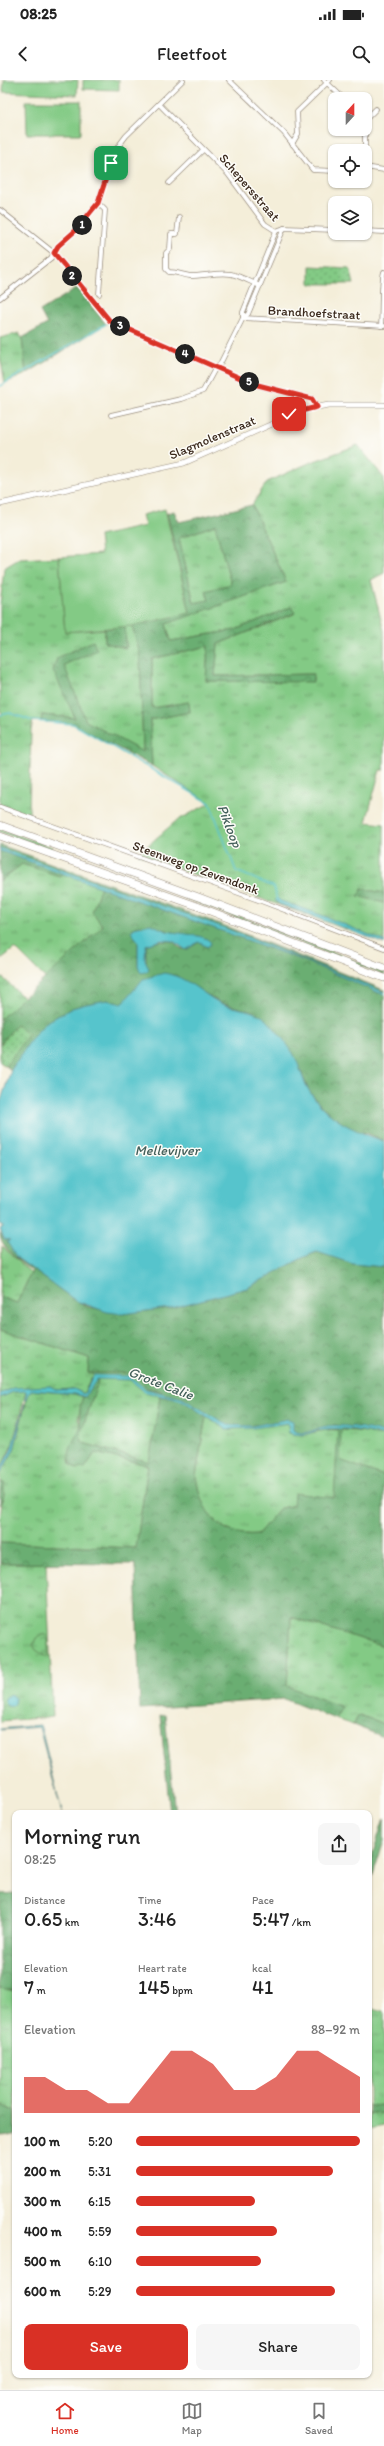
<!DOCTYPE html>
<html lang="en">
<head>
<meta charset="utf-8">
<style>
	:root { --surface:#fff; --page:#f6f6f6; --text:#222; --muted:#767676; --line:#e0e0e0; --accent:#d93025 }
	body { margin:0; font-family:Itim,sans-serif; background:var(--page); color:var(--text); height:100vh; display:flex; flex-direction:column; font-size:15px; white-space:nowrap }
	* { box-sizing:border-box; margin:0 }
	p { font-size:13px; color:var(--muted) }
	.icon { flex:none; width:22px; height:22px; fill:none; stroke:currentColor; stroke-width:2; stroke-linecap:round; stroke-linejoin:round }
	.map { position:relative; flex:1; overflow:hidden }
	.side { position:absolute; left:12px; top:1730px; width:360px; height:568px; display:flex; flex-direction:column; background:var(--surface); border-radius:8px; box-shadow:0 1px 3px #0004 }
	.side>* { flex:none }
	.needle { width:26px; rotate:21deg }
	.buttons { position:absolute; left:328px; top:12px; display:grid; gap:8px }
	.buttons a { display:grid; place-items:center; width:44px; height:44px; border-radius:8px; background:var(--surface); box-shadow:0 1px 3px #0004; font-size:20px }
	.pin { position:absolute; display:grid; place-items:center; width:34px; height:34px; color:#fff; margin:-17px; border-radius:8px; box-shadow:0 2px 6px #0006 }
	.km { position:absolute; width:20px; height:20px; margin:-10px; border-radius:50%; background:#222; color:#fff; font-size:11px; line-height:20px; text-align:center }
	.round { display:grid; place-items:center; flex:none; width:42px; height:42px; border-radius:8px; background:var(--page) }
	.summary { display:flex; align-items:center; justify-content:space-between; height:68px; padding:0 12px }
	h1 { font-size:22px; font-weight:600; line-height:30px }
	.metrics { display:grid; grid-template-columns:repeat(3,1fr); gap:6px; height:68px; padding:4px 12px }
	.metrics div { display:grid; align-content:center }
	.metrics b { font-size:20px; font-weight:600 }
	.metrics small { font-size:11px; font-weight:400 }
	.metrics p { font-size:11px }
	.chart { height:112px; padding:8px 12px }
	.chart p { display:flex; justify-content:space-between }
	.chart svg { width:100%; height:72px; margin-top:4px; fill:var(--accent); opacity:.7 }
	.primary-button { display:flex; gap:8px; margin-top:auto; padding:8px 12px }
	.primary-button a { flex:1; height:46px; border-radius:8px; background:var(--accent); color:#fff; font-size:16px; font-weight:600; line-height:46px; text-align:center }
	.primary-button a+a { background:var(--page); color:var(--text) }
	ul { padding:0 12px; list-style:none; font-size:13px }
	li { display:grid; grid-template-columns:64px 48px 1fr; align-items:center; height:30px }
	li i { height:10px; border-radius:5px; background:var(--accent) }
	.status { display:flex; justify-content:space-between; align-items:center; height:28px; padding:0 20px; background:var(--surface); direction:ltr }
	.status svg { height:11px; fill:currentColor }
	header { display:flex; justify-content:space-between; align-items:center; height:52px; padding:0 12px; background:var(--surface); font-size:18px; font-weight:600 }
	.tab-bar { display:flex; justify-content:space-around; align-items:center; height:56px; border-top:1px solid var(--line); background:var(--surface); font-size:11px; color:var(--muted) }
	.tab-bar a { display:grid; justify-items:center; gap:2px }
	.tab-bar .active { color:var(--accent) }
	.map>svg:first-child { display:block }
</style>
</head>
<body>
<div class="status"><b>08:25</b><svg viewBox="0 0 49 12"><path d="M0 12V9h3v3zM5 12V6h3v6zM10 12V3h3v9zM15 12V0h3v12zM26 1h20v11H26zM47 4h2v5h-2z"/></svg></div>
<header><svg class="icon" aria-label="back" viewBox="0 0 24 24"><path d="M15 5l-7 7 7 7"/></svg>Fleetfoot<svg class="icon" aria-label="search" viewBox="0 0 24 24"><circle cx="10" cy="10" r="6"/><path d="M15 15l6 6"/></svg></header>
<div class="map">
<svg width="384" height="2310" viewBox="0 0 384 2310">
	<defs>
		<pattern id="grass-tufts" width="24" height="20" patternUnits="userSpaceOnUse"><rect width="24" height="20" fill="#83ca85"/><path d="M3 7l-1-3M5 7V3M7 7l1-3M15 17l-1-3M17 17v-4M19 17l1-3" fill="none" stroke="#6ca46c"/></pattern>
		<pattern id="forest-crowns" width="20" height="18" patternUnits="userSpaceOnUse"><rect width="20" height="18" fill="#6aae72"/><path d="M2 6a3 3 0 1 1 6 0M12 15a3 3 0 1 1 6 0" fill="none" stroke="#588e5d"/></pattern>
		<pattern id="wetland-marsh" width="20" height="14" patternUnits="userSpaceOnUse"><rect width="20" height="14" fill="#83ca85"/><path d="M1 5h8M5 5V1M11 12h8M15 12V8" fill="none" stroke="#6ca46c"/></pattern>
		<pattern id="park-dots" width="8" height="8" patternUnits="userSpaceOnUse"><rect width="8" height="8" fill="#83ca85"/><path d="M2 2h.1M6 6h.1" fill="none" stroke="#6ca46c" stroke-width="1.8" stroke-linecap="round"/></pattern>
	</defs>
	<rect width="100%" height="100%" fill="#fdfcf7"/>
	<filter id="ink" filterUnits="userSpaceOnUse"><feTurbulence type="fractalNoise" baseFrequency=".025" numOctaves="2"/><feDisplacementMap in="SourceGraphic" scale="8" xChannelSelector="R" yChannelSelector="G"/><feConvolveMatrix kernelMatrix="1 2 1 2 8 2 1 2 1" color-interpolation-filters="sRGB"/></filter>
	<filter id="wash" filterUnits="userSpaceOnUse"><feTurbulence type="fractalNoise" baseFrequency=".012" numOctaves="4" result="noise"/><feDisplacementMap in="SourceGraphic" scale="16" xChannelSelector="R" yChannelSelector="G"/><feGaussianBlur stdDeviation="0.9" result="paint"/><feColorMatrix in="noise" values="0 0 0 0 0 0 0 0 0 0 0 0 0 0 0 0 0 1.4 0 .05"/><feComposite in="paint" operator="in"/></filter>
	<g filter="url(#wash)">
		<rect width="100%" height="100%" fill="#f4eed9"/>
		<!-- grass -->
		<g fill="url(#grass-tufts)" stroke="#5f7a52">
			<path d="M19 253 22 258 26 294 5 303 0 276V258Z"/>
			<path d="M358 365 384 398V493L371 500 384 551V690H380L366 742 384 744V813L362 809 359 816 384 823V863L138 774 176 741 210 723 152 686 150 640 190 632 188 622 152 629V579L208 566 206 601H313V594L215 596 218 564 294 534 291 527 235 550 171 561 166 544 286 502 252 425 267 402 309 383Z"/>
			<path d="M215 445 231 504 206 511 209 520 194 523 179 458Z"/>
			<path d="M59 477 65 552 105 549V563L126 568 125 546H132L140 574 143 673 86 642 63 585 96 570 57 578 75 638 42 635 41 641H33L31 651 29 735 0 725V635L2 634 0 630V526L4 488 19 479Z"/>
			<path d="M0 749 52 767 51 770 0 752Z"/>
			<path d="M22 784 60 796 62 792 101 806 92 832 104 846 46 899 15 868 0 880V801Z"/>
			<path d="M186 815 384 892V895L183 817Z"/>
			<path d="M0 895 24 918 0 939Z"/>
			<path d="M2 1166 31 1193 17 1223 0 1217Z"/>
			<path d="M0 1249 89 1278 88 1293H126L134 1295 147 1307 161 1311 149 1382 83 1363 80 1356 98 1302 91 1298 84 1314 74 1309 57 1310 47 1307 11 1309 0 1314Z"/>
			<path d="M29 1310 75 1314 83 1317 78 1339 81 1346 69 1380 74 1387 86 1386 95 1373 148 1385 136 1468 0 1463C0 1443 1 1423 4 1403L0 1402V1394L14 1370Z"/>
			<path d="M26 1311 13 1363 0 1390V1318L13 1312Z"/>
			<path d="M206 1336 230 1349 288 1343 289 1353C310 1357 308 1351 325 1349 344 1347 366 1351 384 1356V1396L340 1381 334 1418 280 1428 258 1454C219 1458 200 1431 196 1396Z"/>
			<path d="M0 1483H46L53 1637 0 1641Z"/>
			<path d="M291 1537 384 1566V1644L359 1635 353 1645 335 1639 341 1627 287 1606Z"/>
			<path d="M0 1908 15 1911V2030L0 2026Z"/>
			<path d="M369 1927 384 1931V2025L369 2026Z"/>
			<path d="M384 2033V2046L369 2049V2034Z"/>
		</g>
		<!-- forest -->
		<g fill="url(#forest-crowns)" stroke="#526c48" fill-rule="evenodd">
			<path d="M77 208 106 244 26 294 22 258 47 244 40 231Z"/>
			<path d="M252 425 286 502 166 544 171 561 235 550 291 527 295 533 218 564 215 596 313 594V602L206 601 208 566 152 579V628L189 622 190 632 150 640 152 686 73 644 41 641 42 635 75 638 53 590 57 578 93 561 97 570 64 585 86 641 143 672 140 574 132 546 190 533 167 433 174 431 179 442ZM215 445 231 504 206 511 209 520 194 523 179 458Z"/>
			<path d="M125 546 126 568 105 563V549Z"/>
			<path d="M0 765 220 844 384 910V1061L367 1053 353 1050 335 1039 320 1025 309 1011 293 973 254 932 221 923 186 902H142L122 924 107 920 86 924 72 928 45 943 32 958 11 990 6 986 28 953 16 945 0 965V939L103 846 92 832 101 806 63 792 60 796 22 784 0 801ZM141 845 208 860 207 867 199 862 186 870C171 866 180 858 158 862 153 862 150 861 146 865V882L138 886V861L132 849Z"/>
			<path d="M362 809 384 813V823L358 816Z"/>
			<path d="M0 1153 4 1159 9 1158 17 1178 76 1221 89 1227 122 1234 171 1228 247 1208 304 1177 318 1172 353 1184 384 1187V1356L367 1352 341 1350 340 1380 384 1396V1566L291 1537 287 1606 342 1627 335 1639 284 1619 140 1629 135 1484 0 1483V1463L136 1468 148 1385 95 1373 85 1388 77 1389 70 1384C66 1369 76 1358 81 1346 77 1330 83 1312 91 1298L94 1297 98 1302 80 1356 83 1363 149 1382 161 1311 147 1308 134 1295 126 1293H88L89 1278 0 1249V1217L17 1223 32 1191C21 1182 0 1168 0 1153ZM206 1336 230 1349 287 1343 290 1344 289 1353C309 1357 320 1348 338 1350L334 1418 294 1413 293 1426 280 1428 258 1454C219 1458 200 1431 196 1395Z"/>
			<path d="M0 1402 4 1403V1415L0 1425Z"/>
			<path d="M165 1635 175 1733H170L160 1636Z"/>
			<path d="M359 1635 384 1644V1657L353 1645Z"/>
			<path d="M384 1738V1761L369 1807V1785Z"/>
			<path d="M15 1813V1911L0 1908V1814Z"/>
			<path d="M384 2025V2033L369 2034V2026Z"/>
			<path d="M0 2026 15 2030V2055L0 2056Z"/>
		</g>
		<!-- wetland -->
		<path fill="url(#wetland-marsh)" stroke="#5f7a52" d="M45 1554 48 1558V1578L36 1570 33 1565 36 1558Z"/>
		<!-- park -->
		<g fill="url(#park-dots)" stroke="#5f7a52">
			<path d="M310 186 350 188 354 204H310Z"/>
			<path d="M16 945 29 953 6 986 0 982V965Z"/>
		</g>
		<!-- garden -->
		<g fill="#83ca85" stroke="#5f7a52">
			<path d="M4 0H78L77 15 3 12Z"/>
			<path d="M83 0H119V10L83 9Z"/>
			<path d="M26 21H81V54H27Z"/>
			<path d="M165 429 190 533 132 546 65 552 59 477 101 474 99 456 145 446 142 435Z"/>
		</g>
		<!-- water -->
		<g fill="#56c4cc" stroke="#487775">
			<path d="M0 768 225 848 384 912V915L302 880 0 771Z"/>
			<path d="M277 818 281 821 324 836 384 861V864L331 842 279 824 275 820Z"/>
			<path d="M150 844C155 845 159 848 164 850 173 854 206 853 211 863L208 867 198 862 186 870 173 861 162 860 146 865 145 879 149 889 146 892 141 893 138 886V861L131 852 134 848Z"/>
			<path d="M164 893C186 896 201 913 220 923 236 930 255 928 268 941 276 950 286 962 293 973 300 985 302 1000 310 1012 327 1039 355 1051 384 1061V1187L353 1184 317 1172 304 1177 247 1208 171 1228 122 1234 107 1232 76 1221 17 1178 7 1162 10 1160 4 1159 0 1149 4 1147 0 1145V1023L11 990 32 958 45 943 72 928 86 924 107 920 122 924 143 899Z"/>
			<path d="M94 1295 129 1296 146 1309 182 1318 228 1345 252 1346 288 1339 293 1341V1350C303 1357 312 1350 322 1347 336 1343 371 1348 384 1353V1356C366 1351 344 1347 325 1349 308 1351 310 1358 289 1353L288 1343 253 1348 226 1349 183 1321 145 1312 130 1300 97 1299 85 1317 75 1314 31 1310 26 1321V1311L13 1312 0 1318V1314L14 1308 50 1306 57 1310 74 1309 84 1314Z"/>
			<path d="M25 1323 14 1370 0 1394V1390L11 1370Z"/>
			<circle cx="10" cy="1621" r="5.5"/>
			<path d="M40 1645 41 1648 62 1733 39 1647 0 1650V1649Z"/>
		</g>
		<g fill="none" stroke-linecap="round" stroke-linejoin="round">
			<!-- stream -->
			<g stroke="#56c4cc" stroke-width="1.5">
				<path d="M0 306 106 244"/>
				<path d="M0 635 10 633 33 641 73 644 210 723 236 791 274 807 277 820"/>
				<path d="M315 836 364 855"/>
			</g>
		</g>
	</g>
	<g filter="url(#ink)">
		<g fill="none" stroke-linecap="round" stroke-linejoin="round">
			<defs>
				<g id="minor">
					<path d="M229 0 284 53 313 90 335 91"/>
					<path d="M324 0 344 19"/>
					<path d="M159 24 228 94 265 144 276 151 243 232V238"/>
					<path d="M365 40V87"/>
					<path d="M365 40 376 29"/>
					<path d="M292 64 298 54 297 32 330 0"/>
					<path d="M365 87 384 90"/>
					<path d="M169 103 203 70"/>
					<path d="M98 123 105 130 99 214"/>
					<path d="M0 130 54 173 110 241 253 304 312 319 317 327"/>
					<path d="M179 137 177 154H171L170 169 166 173V189L169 192C177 192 183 195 190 196 204 196 218 192 231 194 240 196 251 202 260 206"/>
					<path d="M276 151 284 148 335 150"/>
					<path d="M365 151 384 152"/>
					<path d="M0 218 51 178 58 166 84 143V139L98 123 112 76 117 68 126 56 183 0"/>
					<path d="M243 238 384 246"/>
					<path d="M381 246C382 236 381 197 384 192"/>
					<path d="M218 288 243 238 248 234 284 148"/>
					<path d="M111 335 181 319 203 311 216 287"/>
					<path d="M0 727 261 821 384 868"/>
				</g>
				<path id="tertiary" d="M0 424 184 383 306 329 329 325H384"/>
				<g id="motorway">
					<path d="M0 745 201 818 384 888"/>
					<path d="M0 756 197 826 384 898"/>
				</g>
			</defs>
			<!-- minor casing -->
			<use href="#minor" stroke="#988c7c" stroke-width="5.5"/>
			<!-- tertiary casing -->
			<use href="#tertiary" stroke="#988c7c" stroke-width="6"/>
			<!-- motorway casing -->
			<use href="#motorway" stroke="#988c7c" stroke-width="8"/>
			<!-- minor -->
			<use href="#minor" stroke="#fff" stroke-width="4"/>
			<!-- tertiary -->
			<use href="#tertiary" stroke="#fff" stroke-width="5"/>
			<!-- motorway -->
			<use href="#motorway" stroke="#fff" stroke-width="7"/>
		</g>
	</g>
	<g fill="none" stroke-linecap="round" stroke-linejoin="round" filter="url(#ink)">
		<defs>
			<path id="route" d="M111 83 98 123 84 140V143L58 166 54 173 110 241 254 304 312 319 317 327 289 334"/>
		</defs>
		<!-- route casing -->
		<use href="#route" stroke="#fff" stroke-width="8"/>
		<!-- route -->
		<use href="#route" stroke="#d93025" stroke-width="5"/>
	</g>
	<g text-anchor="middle" stroke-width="3" stroke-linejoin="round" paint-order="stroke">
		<!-- street labels -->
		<g font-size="13" fill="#3b2a1e" stroke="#fdfcf7">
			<text transform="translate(250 107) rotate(49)" y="5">Schepersstraat</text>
			<text transform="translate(314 232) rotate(3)" y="5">Brandhoefstraat</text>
			<text transform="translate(212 357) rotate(-23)" y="5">Slagmolenstraat</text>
			<text transform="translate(196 787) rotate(20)" y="5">Steenweg op Zevendonk</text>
		</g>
		<!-- water labels -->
		<g font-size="14" font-style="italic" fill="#44605b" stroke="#fdfcf7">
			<text transform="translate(230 746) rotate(69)" y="5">Pikloop</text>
			<text x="167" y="1075">Mellevijver</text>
			<text transform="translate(161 1303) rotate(21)" y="5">Grote Calie</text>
		</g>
	</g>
</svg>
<div class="buttons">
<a><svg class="needle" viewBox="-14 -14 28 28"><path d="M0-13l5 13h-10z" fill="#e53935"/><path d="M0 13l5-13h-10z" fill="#767676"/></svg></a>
<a><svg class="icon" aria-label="locate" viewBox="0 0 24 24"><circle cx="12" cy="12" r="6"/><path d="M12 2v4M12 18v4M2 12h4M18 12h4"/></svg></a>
<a><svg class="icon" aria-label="layers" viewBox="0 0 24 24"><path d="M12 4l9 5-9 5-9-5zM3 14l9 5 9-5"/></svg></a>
</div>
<div class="pin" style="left:111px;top:83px;background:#1e9e55"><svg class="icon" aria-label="arrive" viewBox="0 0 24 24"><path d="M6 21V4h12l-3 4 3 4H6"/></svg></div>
<div class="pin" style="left:289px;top:334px;background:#d93025"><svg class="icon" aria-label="check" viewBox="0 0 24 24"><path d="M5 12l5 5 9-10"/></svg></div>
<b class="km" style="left:82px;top:145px">1</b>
<b class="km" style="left:72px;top:196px">2</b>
<b class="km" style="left:120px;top:246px">3</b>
<b class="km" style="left:185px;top:274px">4</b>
<b class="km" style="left:249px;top:302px">5</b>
<section class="side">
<div class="summary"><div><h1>Morning run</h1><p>08:25</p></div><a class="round"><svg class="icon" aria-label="share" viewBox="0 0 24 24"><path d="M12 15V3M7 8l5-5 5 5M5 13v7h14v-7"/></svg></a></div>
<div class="metrics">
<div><p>Distance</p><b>0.65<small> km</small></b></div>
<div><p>Time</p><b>3:46</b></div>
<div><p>Pace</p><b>5:47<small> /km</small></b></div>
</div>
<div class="metrics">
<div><p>Elevation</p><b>7<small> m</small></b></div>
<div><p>Heart rate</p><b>145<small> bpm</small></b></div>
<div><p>kcal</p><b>41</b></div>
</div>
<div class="chart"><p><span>Elevation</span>88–92 m</p>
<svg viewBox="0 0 160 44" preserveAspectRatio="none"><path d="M0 44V22L10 22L20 30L30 30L40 38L50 38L60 22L70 6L80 6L90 14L100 30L110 30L120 22L130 6L140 6L150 14L160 22V44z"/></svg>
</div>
<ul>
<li><b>100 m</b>5:20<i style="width:100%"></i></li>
<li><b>200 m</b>5:31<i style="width:88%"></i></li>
<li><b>300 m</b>6:15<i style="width:53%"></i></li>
<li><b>400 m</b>5:59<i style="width:63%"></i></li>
<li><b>500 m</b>6:10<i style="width:56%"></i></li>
<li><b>600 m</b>5:29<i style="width:89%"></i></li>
</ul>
<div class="primary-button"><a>Save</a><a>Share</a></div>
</section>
</div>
<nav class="tab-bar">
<a class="active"><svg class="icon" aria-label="home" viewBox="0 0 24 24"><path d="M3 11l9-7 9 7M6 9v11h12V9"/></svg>Home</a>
<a><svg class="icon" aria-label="map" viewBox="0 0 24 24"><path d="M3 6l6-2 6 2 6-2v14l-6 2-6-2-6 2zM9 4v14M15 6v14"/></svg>Map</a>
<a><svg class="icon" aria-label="saved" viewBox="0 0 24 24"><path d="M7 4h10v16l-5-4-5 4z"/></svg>Saved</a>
</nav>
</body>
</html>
